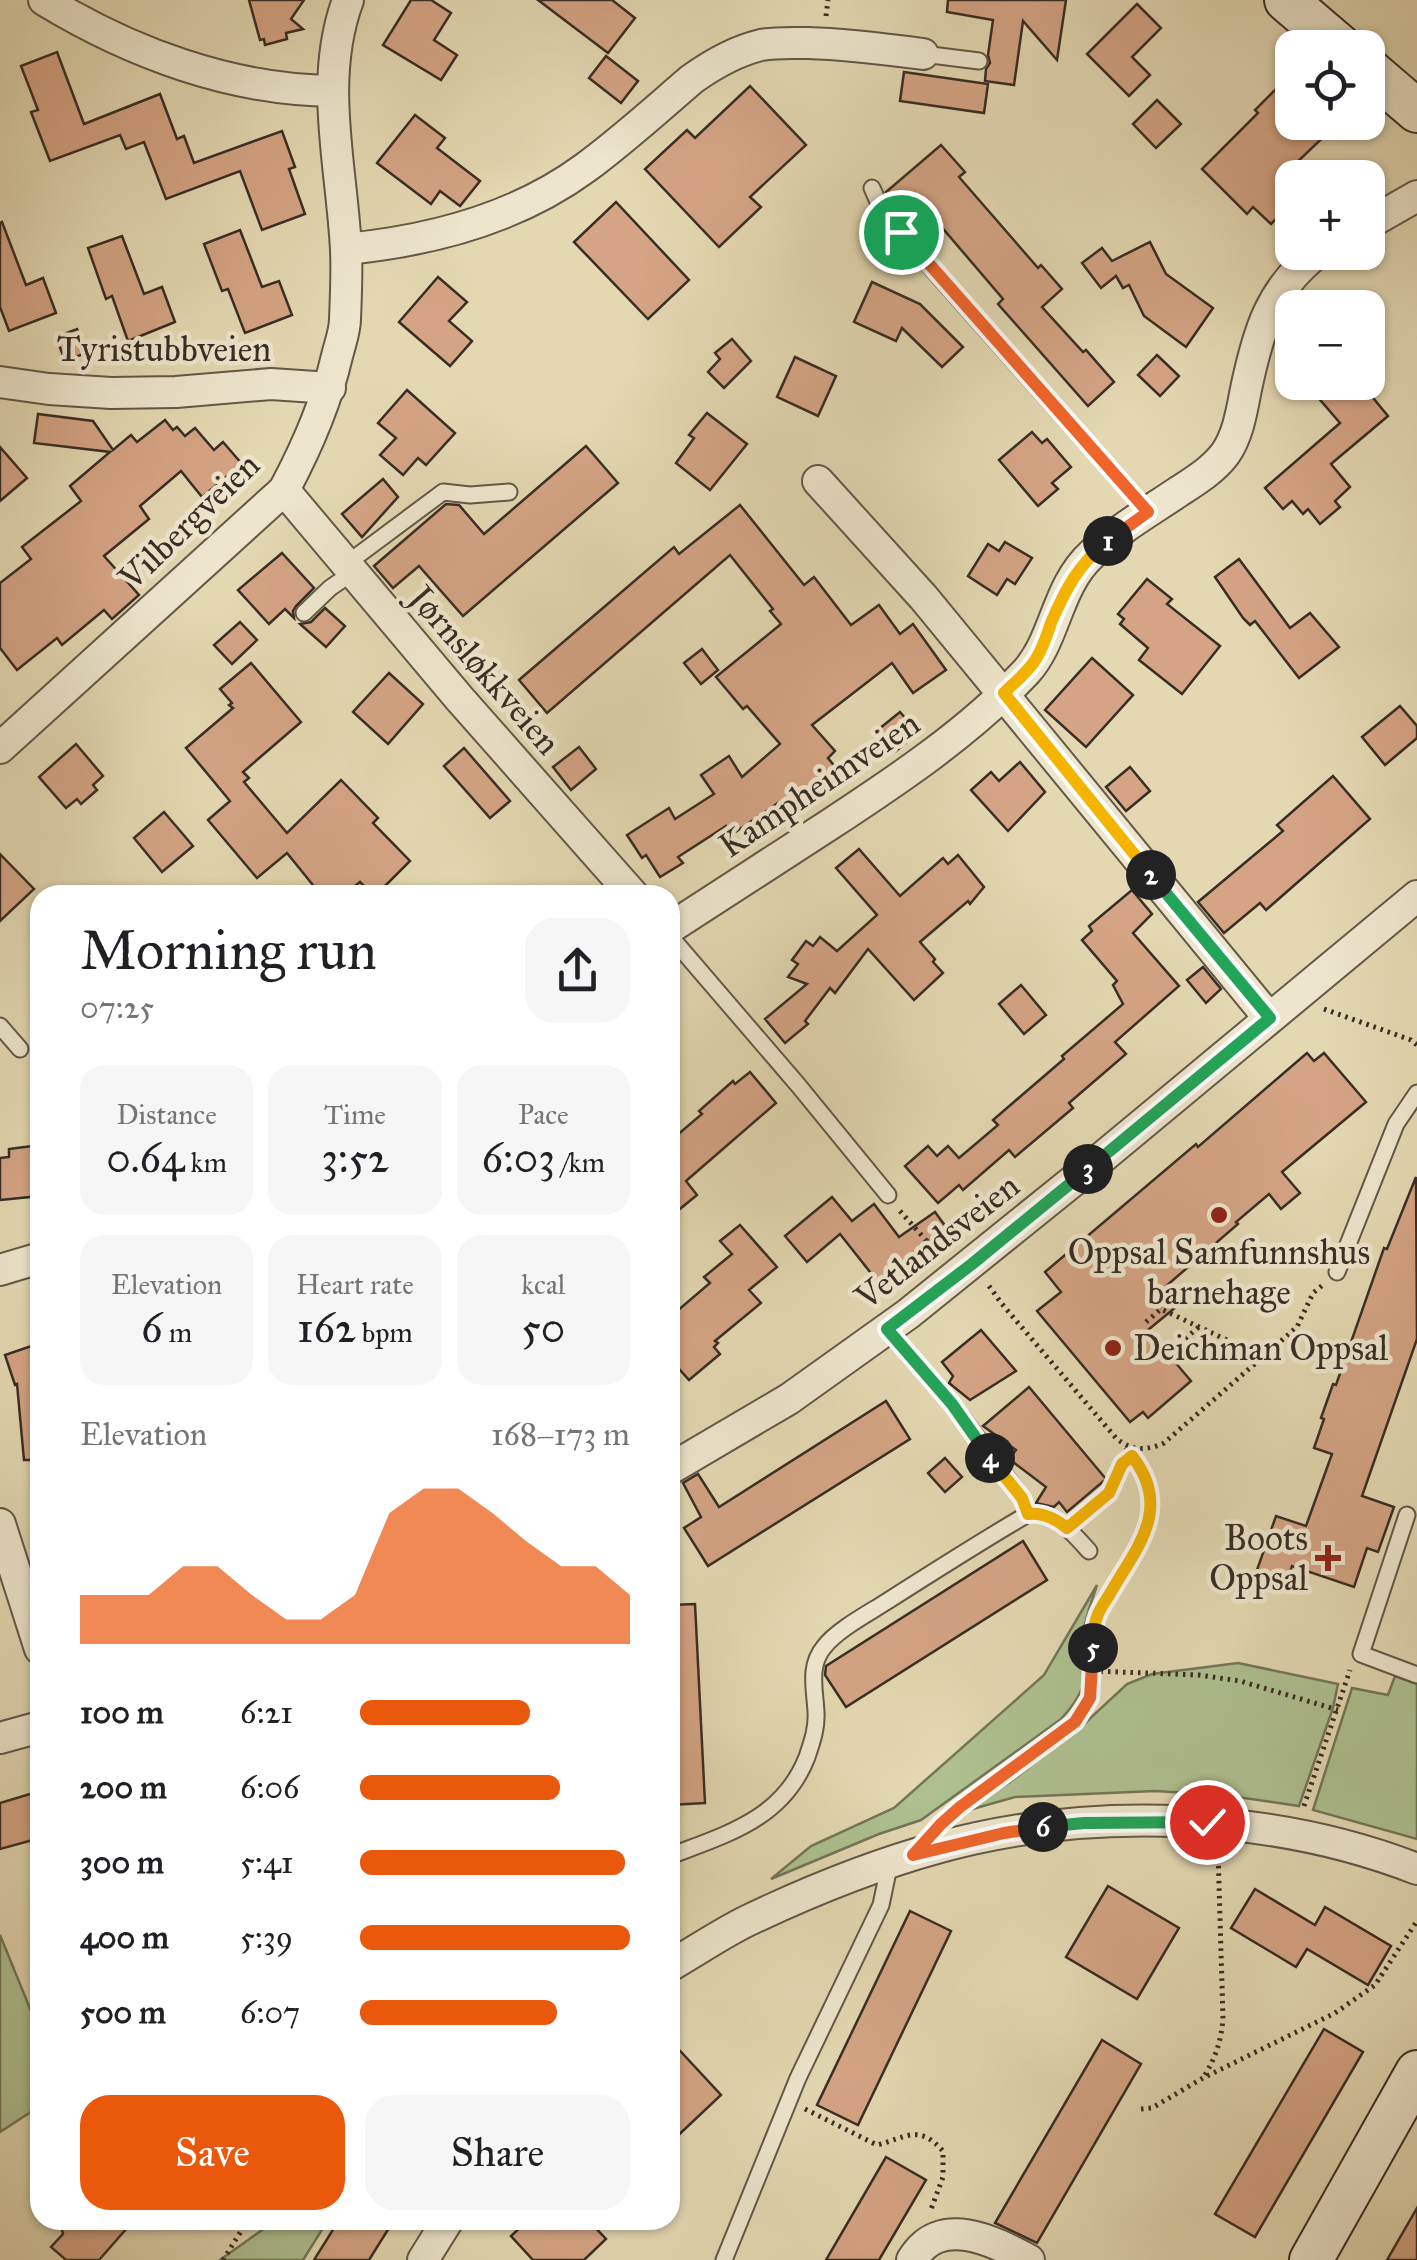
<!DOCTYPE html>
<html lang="en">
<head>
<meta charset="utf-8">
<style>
	:root { --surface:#fff; --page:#f6f6f6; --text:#202124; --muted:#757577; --accent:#ea580c }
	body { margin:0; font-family:"IM FELL Great Primer",serif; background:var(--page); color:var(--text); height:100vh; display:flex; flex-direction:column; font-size:38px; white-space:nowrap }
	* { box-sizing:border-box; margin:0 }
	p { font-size:32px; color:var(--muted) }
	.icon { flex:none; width:55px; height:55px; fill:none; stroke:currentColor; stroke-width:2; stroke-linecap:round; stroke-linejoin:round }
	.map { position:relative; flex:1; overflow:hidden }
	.details { position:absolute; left:30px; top:885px; width:650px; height:1345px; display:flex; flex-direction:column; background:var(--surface); border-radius:30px; box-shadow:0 2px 8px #0004 }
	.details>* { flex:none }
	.buttons { position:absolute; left:1275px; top:30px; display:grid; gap:20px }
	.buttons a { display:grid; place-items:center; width:110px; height:110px; border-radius:20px; background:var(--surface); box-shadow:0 2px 8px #0004; font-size:50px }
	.pin { position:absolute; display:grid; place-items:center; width:85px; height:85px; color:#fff; margin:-42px; border:5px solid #fff; border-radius:50%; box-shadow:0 2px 10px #0007 }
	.km { position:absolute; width:50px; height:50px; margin:-25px; border-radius:50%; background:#222; color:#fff; font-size:28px; line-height:50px; text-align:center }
	.round { display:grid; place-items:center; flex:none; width:105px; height:105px; border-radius:30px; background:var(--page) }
	.summary { display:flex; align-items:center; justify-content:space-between; height:170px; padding:0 50px }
	h1 { font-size:55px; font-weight:600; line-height:75px }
	.stats { display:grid; grid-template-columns:repeat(3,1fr); gap:15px; height:170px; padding:10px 50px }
	.stats div { display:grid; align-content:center; border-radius:25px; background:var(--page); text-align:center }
	.stats b { font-size:42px; font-weight:600 }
	.stats small { font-size:28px; font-weight:400 }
	.stats p { font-size:28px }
	.chart { height:280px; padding:20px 50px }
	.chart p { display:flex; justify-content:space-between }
	.chart svg { width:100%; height:180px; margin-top:10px; fill:var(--accent); opacity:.7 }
	.action { display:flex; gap:20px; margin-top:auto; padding:20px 50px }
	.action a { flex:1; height:115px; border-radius:30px; background:var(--accent); color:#fff; font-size:40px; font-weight:600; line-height:115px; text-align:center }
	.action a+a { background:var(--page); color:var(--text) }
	ul { padding:0 50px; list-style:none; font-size:32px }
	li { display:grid; grid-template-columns:160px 120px 1fr; align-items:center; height:75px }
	li i { height:25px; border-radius:12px; background:var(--accent) }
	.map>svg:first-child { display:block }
</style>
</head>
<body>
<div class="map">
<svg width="1417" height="2260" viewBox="0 0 1417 2260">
	<rect width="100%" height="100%" fill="#e3d8b2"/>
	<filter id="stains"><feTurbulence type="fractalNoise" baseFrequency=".002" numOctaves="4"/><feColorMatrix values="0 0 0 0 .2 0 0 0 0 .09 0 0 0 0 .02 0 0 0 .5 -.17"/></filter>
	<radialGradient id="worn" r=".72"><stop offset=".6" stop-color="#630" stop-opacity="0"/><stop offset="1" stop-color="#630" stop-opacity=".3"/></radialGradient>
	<!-- green -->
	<g fill="#aec090" stroke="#73765a" stroke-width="2.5">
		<path d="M1097 1585C1093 1599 1085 1616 1084 1631 1083 1674 1094 1683 1061 1719L921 1820 879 1834 771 1879 811 1846 894 1808 1044 1675Z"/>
		<path d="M1238 1663 1338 1684 1333 1708 1299 1806 1223 1795 1155 1791 1015 1797 962 1812 1010 1782 1083 1725 1127 1684 1152 1674Z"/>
		<path d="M1395 1676 1417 1684V1839L1313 1810 1352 1688 1388 1695Z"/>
		<path d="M0 1935 40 2033V2106L0 2132Z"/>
		<path d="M276 2220H328L303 2260H220Z"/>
	</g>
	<!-- building -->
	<g fill="#d4a484" stroke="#382d25" stroke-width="2.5">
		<path d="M249 0H304L291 19 303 29 286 33 287 39 265 45 264 39 260 40Z"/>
		<path d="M411 0H431L451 13 434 40 457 55 441 80 383 45Z"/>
		<path d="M538 0H612L635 18 608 53Z"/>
		<path d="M948 0H1066L1057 60 1023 21 1014 85 985 81 986 69 990 63 988 55 993 20 947 12Z"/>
		<path d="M1137 4 1161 28 1132 57 1150 75 1129 96 1087 54Z"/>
		<path d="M57 52 84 124 160 94 177 139 184 136 194 163 282 131 295 167 289 169 305 214 262 230 240 171 166 199 144 142 126 149 120 135 50 161 31 112 38 110 21 66Z"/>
		<path d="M606 56 638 81 621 103 589 78Z"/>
		<path d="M904 72 988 84 984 113 900 101Z"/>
		<path d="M1292 73V122H1339L1292 167V229L1280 215 1271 224 1253 207 1247 214 1202 169 1258 113 1255 110Z"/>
		<path d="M750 86 806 145 750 197 761 207 719 247 645 169 687 130 695 138Z"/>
		<path d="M1157 100 1181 124 1156 148 1133 124Z"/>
		<path d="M415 115 445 138 437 148 480 181 460 206 440 191 431 204 377 163Z"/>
		<path d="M941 145 965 172 959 177 1038 268 1041 265 1062 289 1042 307 1083 352 1086 350 1114 382 1088 406 998 304 1003 299 933 217 932 219 923 209 908 221 889 198 886 192Z"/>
		<path d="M616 202 689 280 648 319 574 242Z"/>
		<path d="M2 222 26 285 43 278 56 313 9 331 0 307V223Z"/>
		<path d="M240 230 262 287 279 281 292 315 245 333 228 289 222 291 204 244Z"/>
		<path d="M122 236 144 294 162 287 175 322 128 341 112 296 106 299 88 248Z"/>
		<path d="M1150 242 1166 274 1213 308 1186 347 1144 316 1129 285 1123 288 1116 276 1101 288 1082 263 1102 248 1112 261Z"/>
		<path d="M438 277 467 302 449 321 472 341 450 366 399 322Z"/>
		<path d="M872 282 920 304 963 347 942 367 902 328 896 341 854 322Z"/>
		<path d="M77 329 86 353 65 361 56 337Z"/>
		<path d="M732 339 751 361 724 388 708 372 720 359 715 353Z"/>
		<path d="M1157 355 1179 376 1160 396 1138 375Z"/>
		<path d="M795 357 836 376 818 416 777 397Z"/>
		<path d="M1330 382H1360L1388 416 1331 464 1350 487 1335 501 1340 507 1320 524 1308 509 1303 514 1292 501 1283 509 1265 488 1340 423 1316 395Z"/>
		<path d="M407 390 455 433 426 465 418 458 403 475 380 455 396 438 378 423Z"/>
		<path d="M707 413 747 444 710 490 676 463 694 438 689 435Z"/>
		<path d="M38 414 93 421 113 450 131 435 137 442 165 420 173 430 177 427 185 436 195 428 214 450 223 442 242 464 202 497 181 471 140 506 149 519 104 556 139 595 112 619 104 610 62 645 57 638 17 670 0 648V583L31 559 22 547 81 501 70 486 110 452 34 443Z"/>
		<path d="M1032 432 1042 443 1047 439 1071 467 1052 483 1058 489 1038 506 999 460Z"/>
		<path d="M586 446 618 483 463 616 419 566 393 588 374 566 446 504 459 505 484 534Z"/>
		<path d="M0 447 27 478 0 501Z"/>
		<path d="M383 479 398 497 362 537 342 514Z"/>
		<path d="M740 505 804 585 814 577 851 625 879 605 900 634 913 624 946 670 913 693 892 663 812 725 835 751 828 758 845 779 825 796 817 786 786 812 778 803 731 835 726 826 678 857 683 863 660 877 646 855 642 858 627 835 669 808 675 819 714 794 701 775 729 756 742 777 780 744 747 706 743 709 716 677 781 624 770 611 773 609 730 555 547 713 519 680 674 547 679 554Z"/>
		<path d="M1005 542 1032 558 1015 584 1007 579 997 595 968 576 988 544 999 551Z"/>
		<path d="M282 553 314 588 296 606 293 611 294 618 285 609 269 624 238 590Z"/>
		<path d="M1239 559 1290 628 1310 613 1339 647 1299 678 1255 621 1250 625 1243 618 1215 577Z"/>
		<path d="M1147 579 1172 599 1167 604 1220 646 1182 694 1139 660 1148 648 1120 624 1124 619 1118 614Z"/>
		<path d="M325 608 345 626 326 647 300 624 311 622Z"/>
		<path d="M240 622 257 640 232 664 214 645Z"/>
		<path d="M702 649 718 670 701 684 684 663Z"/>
		<path d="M1092 658 1133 695 1086 747 1045 710Z"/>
		<path d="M251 663 301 722 243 772 249 778 244 782 287 833 341 780 378 818 373 823 410 861 376 895H373L360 882 344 895H321L287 853 257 878 208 820 230 801 186 748 233 708 229 705 232 703 220 689Z"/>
		<path d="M389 673 423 704 388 744 353 712Z"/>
		<path d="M1400 706 1417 726V738L1385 765 1362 737Z"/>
		<path d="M900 712 918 733 896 751 879 729Z"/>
		<path d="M76 744 103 776 93 785 97 790 81 804 77 799 66 808 39 777Z"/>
		<path d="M579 747 596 769 571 790 553 767Z"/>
		<path d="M464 748 510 801 490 818 444 766Z"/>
		<path d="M1020 762 1045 792 1008 831 971 790 991 772 999 781Z"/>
		<path d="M1130 767 1150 791 1126 811 1106 787Z"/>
		<path d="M1333 776 1370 819 1266 910 1260 903 1224 933 1198 902 1283 831 1277 825Z"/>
		<path d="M164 812 193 846 162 872 134 838Z"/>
		<path d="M859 849 900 896 943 858 948 864 958 855 984 887 970 904 968 901 920 942 935 959 933 962 943 973 914 1000 868 949 835 993 830 988 805 1021 808 1024 785 1043 765 1019 807 984 788 977 798 964 792 960 806 941 813 946 820 937 837 951 877 915 836 868Z"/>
		<path d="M0 854 34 889 0 921Z"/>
		<path d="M1132 890 1152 914 1133 933 1179 986 1115 1042 1126 1054 1069 1103 1073 1108 1015 1157 1009 1150 963 1190 959 1185 938 1203 905 1166 928 1146 937 1156 948 1146 959 1158 998 1125 993 1120 1064 1059 1062 1056 1123 1004 1113 985 1117 981 1082 940 1092 931 1089 926Z"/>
		<path d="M1203 967 1221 989 1206 1003 1187 980Z"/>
		<path d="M1021 985 1046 1015 1024 1034 999 1004Z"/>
		<path d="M1307 1053 1314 1061 1324 1053 1366 1102 1282 1172 1300 1193 1281 1209 1269 1194 1236 1222 1238 1224 1165 1287 1187 1298 1148 1330 1191 1381 1148 1418 1143 1412 1130 1422 1037 1311 1061 1292 1045 1272 1196 1144 1198 1147Z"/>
		<path d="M750 1072 776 1103 686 1181 697 1195 670 1217V1141L702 1114 699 1111 733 1081 735 1084Z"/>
		<path d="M40 1145V1196L0 1200V1158L9 1157V1149Z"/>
		<path d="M1416 1177 1417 1339 1362 1496 1394 1507 1378 1552 1367 1548 1354 1587 1292 1566 1287 1581 1257 1570 1276 1516 1306 1526 1332 1454 1314 1448 1324 1419 1321 1418 1333 1384 1336 1385 1384 1248 1387 1249Z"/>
		<path d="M832 1197 852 1221 874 1204 899 1237 935 1212 946 1227 902 1262 909 1271 885 1291 840 1234 807 1262 785 1236Z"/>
		<path d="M740 1225 777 1267 749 1290 761 1303 715 1341 718 1343 714 1347 720 1354 689 1380 680 1370 670 1379V1317L710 1283 704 1277 732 1254 720 1241Z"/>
		<path d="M981 1330 1016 1371 970 1400 949 1383 953 1376 942 1362Z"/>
		<path d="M40 1343V1460H24L17 1384 15 1385 5 1355Z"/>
		<path d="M1029 1387 1106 1479 1067 1512 1059 1502 1054 1507 1036 1503 1046 1487 1009 1459 1016 1450 983 1426Z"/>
		<path d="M886 1401 910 1439 708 1566 684 1528 701 1517 683 1483 698 1474 719 1507Z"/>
		<path d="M945 1458 962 1477 945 1492 928 1473Z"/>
		<path d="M1023 1541 1047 1580 846 1707 825 1675 826 1666Z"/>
		<path d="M695 1604 705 1803 670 1805V1605Z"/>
		<path d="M40 1791V1838L0 1849V1803Z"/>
		<path d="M1108 1886 1179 1928 1137 1999 1066 1957Z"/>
		<path d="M1255 1889 1315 1925 1325 1907 1391 1946 1368 1985 1307 1949 1296 1967 1231 1928Z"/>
		<path d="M910 1911 951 1931 858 2125 817 2105Z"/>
		<path d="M1324 2029 1363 2052 1255 2237 1215 2214Z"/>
		<path d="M670 2040 721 2095 670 2143Z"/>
		<path d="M1102 2040 1141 2064 1037 2243 995 2223Z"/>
		<path d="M886 2157 926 2180 879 2260H826Z"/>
		<path d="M1417 2208V2260H1387Z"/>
		<path d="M59 2220H134L99 2260H66L51 2247 63 2234Z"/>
		<path d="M339 2220H394L369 2260H314Z"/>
		<path d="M528 2220H588L606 2239 584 2260H533L511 2236Z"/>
	</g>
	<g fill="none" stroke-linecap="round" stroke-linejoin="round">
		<defs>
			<g id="lane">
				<path d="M923 54 979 61"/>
				<path d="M872 188 879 204 910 244 1148 512"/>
				<path d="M345 565 443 492 470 495 509 492"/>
				<path d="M304 613 330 588 352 573"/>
				<path d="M670 936 798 1085 888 1195"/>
				<path d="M0 1026 20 1049"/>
				<path d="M1337 1272 1396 1124 1417 1093"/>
				<path d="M1028 1514C1055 1511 1073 1533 1089 1551"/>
				<path d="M1407 1515 1361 1654 1417 1675"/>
				<path d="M670 1856C727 1834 783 1819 807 1757 812 1742 817 1728 816 1712 815 1690 808 1666 824 1647 837 1630 867 1614 886 1602 933 1572 980 1542 1028 1514L1022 1498 952 1404 887 1329"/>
				<path d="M724 2260 798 2078 881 1905 890 1862"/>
			</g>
			<g id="street">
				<path d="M44 0C131 53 231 90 333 91"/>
				<path d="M1368 224 1417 196"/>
				<path d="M346 249C429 241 517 218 585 168 622 141 657 109 692 79 713 64 736 51 761 45 776 42 793 43 808 43 847 44 885 49 923 54"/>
				<path d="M0 382 49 389 111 393 176 392 271 384 330 388"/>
				<path d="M818 481 924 598 1269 1018"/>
				<path d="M284 490 459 698 633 895"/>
				<path d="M0 748 284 490C307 447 326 404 337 356 340 344 345 331 345 319 346 296 347 272 346 250 342 167 318 81 348 0"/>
				<path d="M670 928C723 894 776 859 829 825 899 779 968 733 1026 672 1056 639 1056 587 1092 554 1117 530 1150 511 1178 492 1195 481 1213 470 1225 454 1238 436 1242 410 1246 389 1258 332 1270 289 1318 252"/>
				<path d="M0 1270 40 1258"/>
				<path d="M670 1469 789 1399 908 1314 1104 1156 1417 896"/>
				<path d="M0 1524 40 1649"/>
				<path d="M0 1738 40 1727"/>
				<path d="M670 1966C696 1951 722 1933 749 1920 810 1891 874 1865 940 1847 1091 1806 1271 1812 1417 1869"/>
				<path d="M423 2260 448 2220"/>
				<path d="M912 2260C940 2213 993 2241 1029 2260"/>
			</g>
			<g id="secondary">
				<path d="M1286 0 1342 48"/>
				<path d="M1368 69 1417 111"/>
				<path d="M1311 2260 1417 2072"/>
			</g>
		</defs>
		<!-- lane casing -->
		<use href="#lane" stroke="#635848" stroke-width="19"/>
		<!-- street casing -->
		<use href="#street" stroke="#635848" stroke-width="34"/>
		<!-- secondary casing -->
		<use href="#secondary" stroke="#382d25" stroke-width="46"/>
		<!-- path -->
		<g stroke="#382d25" stroke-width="5" stroke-dasharray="2.5 5" stroke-linecap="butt">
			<path d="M826 16 828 0"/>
			<path d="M1324 1009 1411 1040 1417 1045"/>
			<path d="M900 1211 939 1255"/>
			<path d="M989 1286 1002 1304 1116 1438C1131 1451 1146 1451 1164 1443L1297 1327 1313 1293 1324 1284"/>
			<path d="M1148 1301 1161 1309"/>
			<path d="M1146 1322 1161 1309 1263 1357"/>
			<path d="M1168 1353 1200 1326"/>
			<path d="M1081 1517 1109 1493 1122 1464 1133 1456"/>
			<path d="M1093 1671 1199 1675 1240 1681 1338 1710"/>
			<path d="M1304 1806 1350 1670"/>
			<path d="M953 1813 1075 1722 1090 1698 1096 1618 1138 1548 1148 1523 1153 1501 1138 1464 1123 1444"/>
			<path d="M1205 2075C1216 2056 1221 2041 1223 2019L1218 1850"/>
			<path d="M805 2109 877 2145C906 2138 918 2123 943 2151V2177L930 2212"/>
			<path d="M1141 2109 1152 2108 1203 2078 1335 2013 1375 1985 1417 1921"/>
			<path d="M223 2260 248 2220"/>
		</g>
		<!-- lane -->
		<use href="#lane" stroke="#ede6cd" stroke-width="15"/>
		<!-- street -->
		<use href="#street" stroke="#ede6cd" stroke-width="30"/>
		<!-- secondary -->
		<use href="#secondary" stroke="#ede6cd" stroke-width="42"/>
	</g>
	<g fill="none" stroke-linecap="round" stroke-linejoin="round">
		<defs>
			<path id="split-1" d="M901 232 1148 512 1108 541"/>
			<path id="split-2" d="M1108 541C1079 563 1065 590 1051 623 1047 635 1043 648 1036 659 1028 672 1015 682 1004 693L1151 875"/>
			<path id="split-3" d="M1088 1169 1270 1018 1151 875"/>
			<path id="split-4" d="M990 1458 952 1404 887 1329 972 1264 1088 1169"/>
			<path id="split-5" d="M990 1458 1022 1498 1028 1514C1043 1512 1056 1519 1067 1528L1109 1493 1122 1464 1132 1456C1174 1510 1135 1549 1108 1597 1104 1603 1099 1610 1097 1617 1093 1626 1094 1638 1093 1648"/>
			<path id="split-6" d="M1043 1827 1004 1833 913 1855 941 1824 960 1807 1075 1722 1090 1698 1093 1648"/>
			<path id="split-7" d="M1043 1827 1084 1823 1207 1822"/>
		</defs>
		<!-- split-1 casing -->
		<use href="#split-1" stroke="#fff" stroke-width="20"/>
		<!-- split-2 casing -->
		<use href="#split-2" stroke="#fff" stroke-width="20"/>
		<!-- split-3 casing -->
		<use href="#split-3" stroke="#fff" stroke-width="20"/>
		<!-- split-4 casing -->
		<use href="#split-4" stroke="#fff" stroke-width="20"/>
		<!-- split-5 casing -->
		<use href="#split-5" stroke="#fff" stroke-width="20"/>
		<!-- split-6 casing -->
		<use href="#split-6" stroke="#fff" stroke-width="20"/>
		<!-- split-7 casing -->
		<use href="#split-7" stroke="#fff" stroke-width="20"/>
		<!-- split-1 -->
		<use href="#split-1" stroke="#f0652b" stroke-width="12"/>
		<!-- split-2 -->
		<use href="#split-2" stroke="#f5b400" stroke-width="12"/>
		<!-- split-3 -->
		<use href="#split-3" stroke="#22a559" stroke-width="12"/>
		<!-- split-4 -->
		<use href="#split-4" stroke="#22a559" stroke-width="12"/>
		<!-- split-5 -->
		<use href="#split-5" stroke="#f5b400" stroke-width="12"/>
		<!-- split-6 -->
		<use href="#split-6" stroke="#f0652b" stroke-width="12"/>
		<!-- split-7 -->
		<use href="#split-7" stroke="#22a559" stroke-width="12"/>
	</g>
	<!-- markers -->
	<g fill="#8f2418" stroke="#ede6cd" stroke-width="4">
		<circle cx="1219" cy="1215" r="10"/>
		<circle cx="1113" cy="1348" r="10"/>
		<path d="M1323 1543h10v10h10v10h-10v10h-10v-10h-10v-10h10z"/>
	</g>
	<g text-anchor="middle" stroke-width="9" stroke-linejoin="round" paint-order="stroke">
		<!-- street labels -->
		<g font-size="35" fill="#382d25" stroke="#ede6cd">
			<text x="164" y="361">Tyristubbveien</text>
			<text transform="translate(189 521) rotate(-44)" y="12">Vilbergveien</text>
			<text transform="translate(485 670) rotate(49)" y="12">Jørnsløkkveien</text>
			<text transform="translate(819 784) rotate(-34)" y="12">Kampheimveien</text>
			<text transform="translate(937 1241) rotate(-38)" y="12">Vetlandsveien</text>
		</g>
		<!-- poi labels -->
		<g font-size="35" fill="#382d25" stroke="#ede6cd">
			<text x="1219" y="1264">Oppsal Samfunnshus<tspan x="1219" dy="40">barnehage</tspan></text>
			<text x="1133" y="1360" text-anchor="start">Deichman Oppsal</text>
			<text x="1308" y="1550" text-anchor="end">Boots<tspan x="1308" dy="40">Oppsal</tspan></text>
		</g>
	</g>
	<rect width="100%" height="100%" filter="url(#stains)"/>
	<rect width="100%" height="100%" fill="url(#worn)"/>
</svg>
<div class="buttons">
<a><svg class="icon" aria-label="locate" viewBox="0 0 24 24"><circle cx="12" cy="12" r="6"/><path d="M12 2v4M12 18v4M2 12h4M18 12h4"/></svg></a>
<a>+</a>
<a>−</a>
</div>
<div class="pin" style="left:901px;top:232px;background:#1e9e55"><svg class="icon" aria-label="arrive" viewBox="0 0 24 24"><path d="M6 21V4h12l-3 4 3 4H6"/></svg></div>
<div class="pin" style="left:1207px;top:1822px;background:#d93025"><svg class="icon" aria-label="check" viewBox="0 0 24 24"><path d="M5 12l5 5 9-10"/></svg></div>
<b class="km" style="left:1108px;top:541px">1</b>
<b class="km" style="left:1151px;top:875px">2</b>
<b class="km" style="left:1088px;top:1169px">3</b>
<b class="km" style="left:990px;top:1458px">4</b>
<b class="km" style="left:1093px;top:1648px">5</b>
<b class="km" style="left:1043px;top:1827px">6</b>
<section class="details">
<div class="summary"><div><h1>Morning run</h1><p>07:25</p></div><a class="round"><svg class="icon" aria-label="share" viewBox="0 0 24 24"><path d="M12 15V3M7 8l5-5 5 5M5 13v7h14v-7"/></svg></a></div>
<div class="stats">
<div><p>Distance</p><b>0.64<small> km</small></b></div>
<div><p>Time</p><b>3:52</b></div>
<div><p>Pace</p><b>6:03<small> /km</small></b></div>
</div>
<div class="stats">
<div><p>Elevation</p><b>6<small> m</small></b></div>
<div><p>Heart rate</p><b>162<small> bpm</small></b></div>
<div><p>kcal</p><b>50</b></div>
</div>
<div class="chart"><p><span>Elevation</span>168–173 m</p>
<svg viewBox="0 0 160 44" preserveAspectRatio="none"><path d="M0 44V32L10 32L20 32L30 25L40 25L50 32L60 38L70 38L80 32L90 12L100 6L110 6L120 12L130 19L140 25L150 25L160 32V44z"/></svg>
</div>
<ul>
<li><b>100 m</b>6:21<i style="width:63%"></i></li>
<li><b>200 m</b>6:06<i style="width:74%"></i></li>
<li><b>300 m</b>5:41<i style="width:98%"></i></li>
<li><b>400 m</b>5:39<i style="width:100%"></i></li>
<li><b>500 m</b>6:07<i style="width:73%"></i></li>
</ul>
<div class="action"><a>Save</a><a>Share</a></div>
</section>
</div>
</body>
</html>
